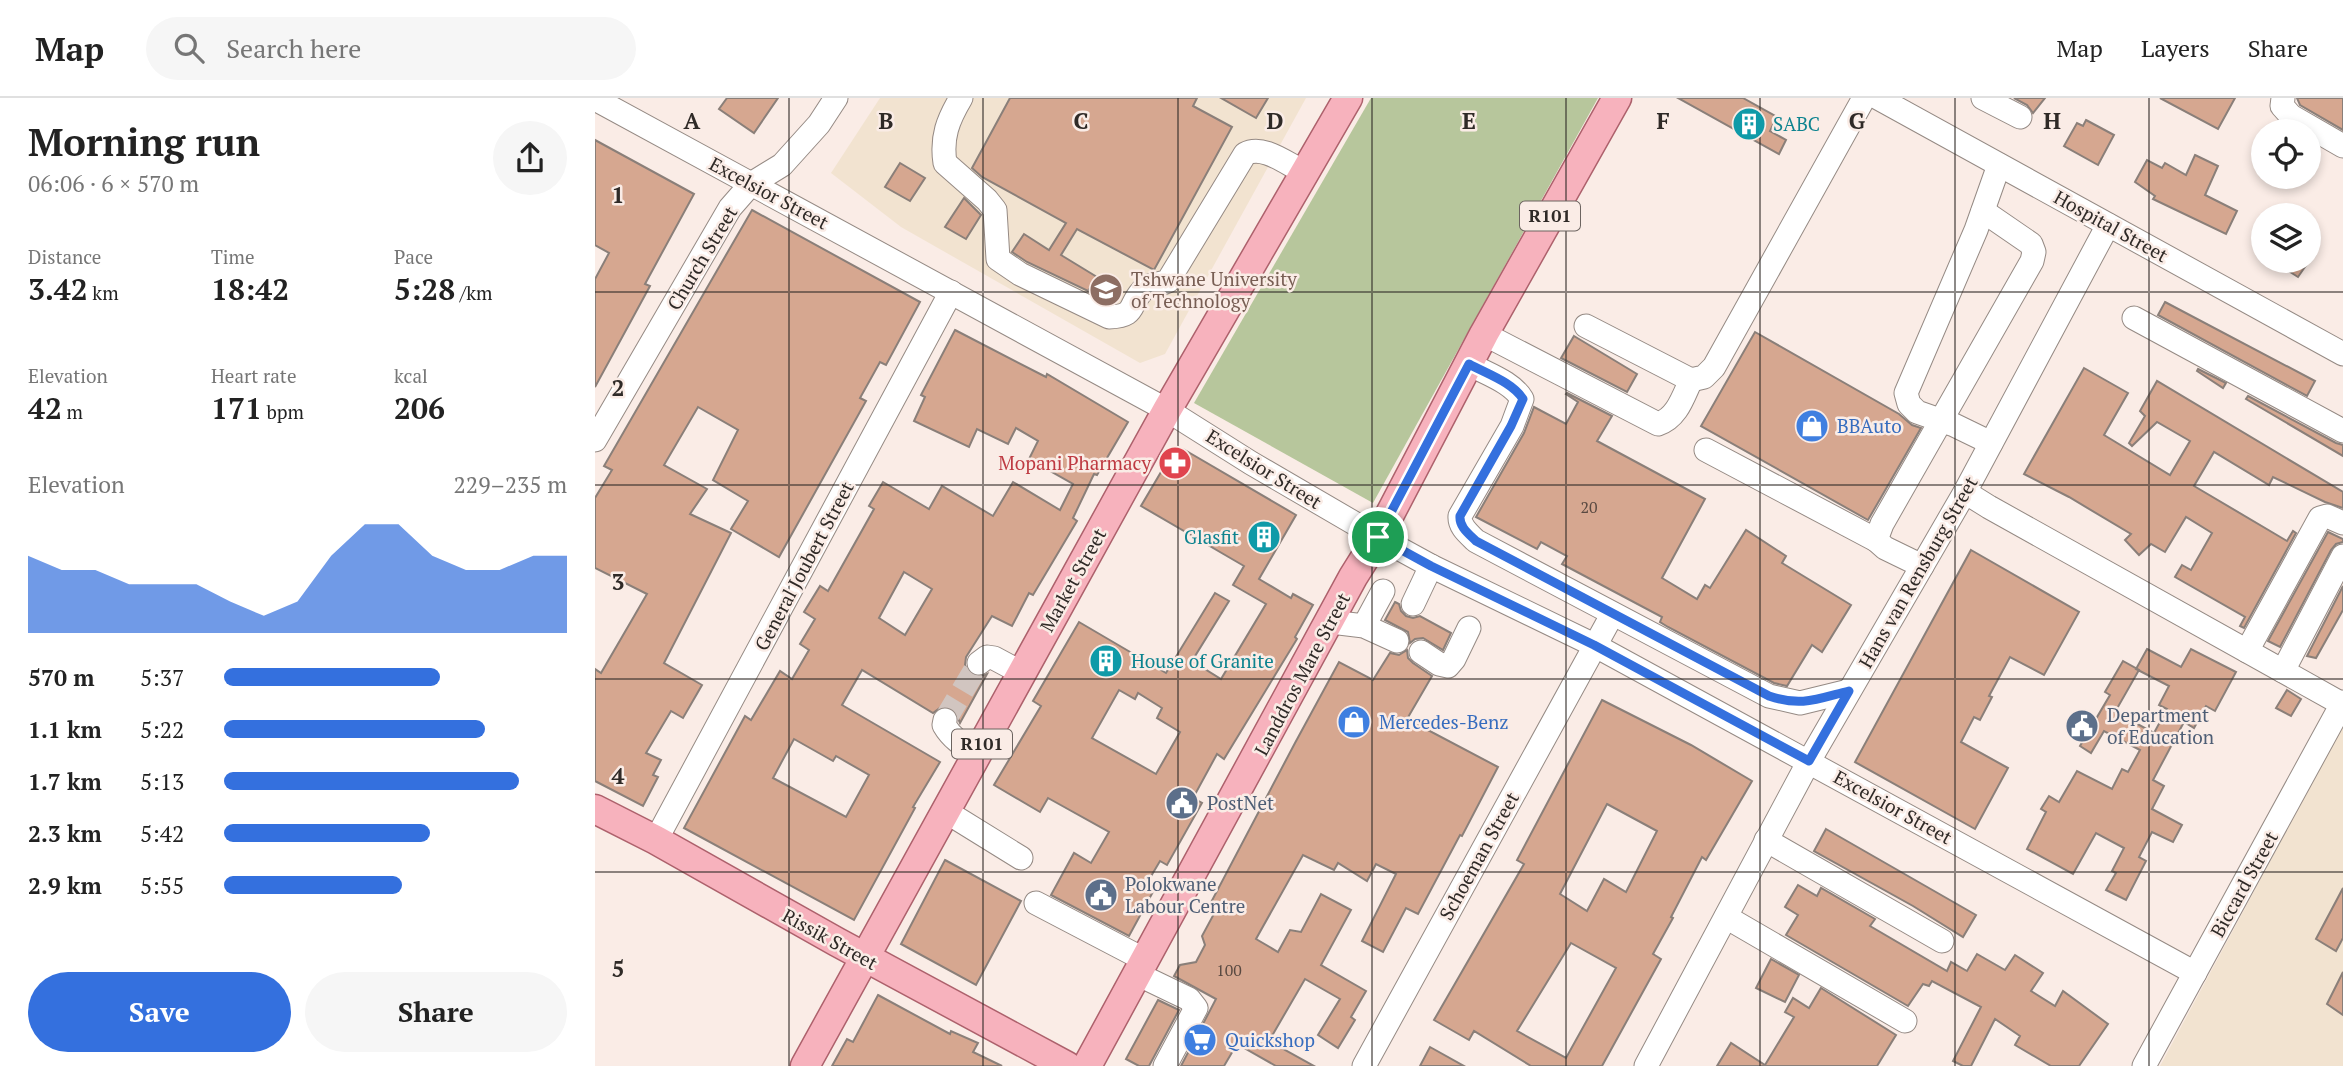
<!DOCTYPE html>
<html lang="en">
<head>
<meta charset="utf-8">
<style>
	:root { --surface:#fff; --page:#f6f6f6; --text:#222; --muted:#767676; --line:#e0e0e0; --accent:#3470de }
	body { margin:0; font-family:"PT Serif",serif; background:var(--page); color:var(--text); height:100vh; display:flex; flex-direction:column; font-size:26px; white-space:nowrap }
	* { box-sizing:border-box; margin:0 }
	p { font-size:23px; color:var(--muted) }
	.icon { flex:none; width:38px; height:38px; fill:none; stroke:currentColor; stroke-width:2; stroke-linecap:round; stroke-linejoin:round }
	.map { position:relative; flex:1; overflow:hidden }
	.drawer { display:flex; flex-direction:column; background:var(--surface); width:595px }
	.drawer>* { flex:none }
	.fabs { position:absolute; left:1656px; top:21px; display:grid; gap:14px }
	.fabs a { display:grid; place-items:center; width:70px; height:70px; border-radius:50%; background:var(--surface); box-shadow:0 4px 10px #0003; font-size:35px }
	.pin { position:absolute; display:grid; place-items:center; width:60px; height:60px; color:#fff; margin:-30px; border:4px solid #fff; border-radius:50%; box-shadow:0 2px 7px #0007 }
	.round { display:grid; place-items:center; flex:none; width:74px; height:74px; border-radius:37px; background:var(--page) }
	.headline { display:flex; align-items:center; justify-content:space-between; height:119px; padding:0 28px }
	h1 { font-size:38px; font-weight:700; line-height:52px }
	.figures { display:grid; grid-template-columns:repeat(3,1fr); gap:10px; height:119px; padding:7px 28px }
	.figures div { display:grid; align-content:center }
	.figures b { font-size:30px; font-weight:700 }
	.figures small { font-size:19px; font-weight:400 }
	.figures p { font-size:19px }
	.chart { height:196px; padding:14px 28px }
	.chart p { display:flex; justify-content:space-between }
	.chart svg { width:100%; height:126px; margin-top:7px; fill:var(--accent); opacity:.7 }
	.action { display:flex; gap:14px; margin-top:auto; padding:14px 28px }
	.action a { flex:1; height:80px; border-radius:42px; background:var(--accent); color:#fff; font-size:28px; font-weight:700; line-height:80px; text-align:center }
	.action a+a { background:var(--page); color:var(--text) }
	ul { padding:0 28px; list-style:none; font-size:23px }
	li { display:grid; grid-template-columns:112px 84px 1fr; align-items:center; height:52px }
	li i { height:18px; border-radius:9px; background:var(--accent) }
	header { display:flex; align-items:center; gap:42px; box-sizing:border-box; height:98px; padding:0 35px; background:var(--surface); border-bottom:2px solid var(--line) }
	header strong { font-size:33px }
	nav { display:flex; gap:38px; margin-inline-start:auto; font-size:24px }
	.search { width:490px; height:63px; background:var(--page); display:flex; align-items:center; gap:18px; box-sizing:border-box; padding:0 24px; border-radius:38px; color:var(--muted); font-size:26px }
	main { display:flex; flex:1; min-height:0 }
	.map>svg:first-child { display:block }
</style>
</head>
<body>
<header>
<strong>Map</strong>
<div class="search"><svg class="icon" aria-label="search" viewBox="0 0 24 24"><circle cx="10" cy="10" r="6"/><path d="M15 15l6 6"/></svg>Search here</div>
<nav><a>Map</a><a>Layers</a><a>Share</a></nav>
</header>
<main>
<section class="drawer">
<div class="headline"><div><h1>Morning run</h1><p>06:06 · 6 × 570 m</p></div><a class="round"><svg class="icon" aria-label="share" viewBox="0 0 24 24"><path d="M12 15V3M7 8l5-5 5 5M5 13v7h14v-7"/></svg></a></div>
<div class="figures">
<div><p>Distance</p><b>3.42<small> km</small></b></div>
<div><p>Time</p><b>18:42</b></div>
<div><p>Pace</p><b>5:28<small> /km</small></b></div>
</div>
<div class="figures">
<div><p>Elevation</p><b>42<small> m</small></b></div>
<div><p>Heart rate</p><b>171<small> bpm</small></b></div>
<div><p>kcal</p><b>206</b></div>
</div>
<div class="chart"><p><span>Elevation</span>229–235 m</p>
<svg viewBox="0 0 160 44" preserveAspectRatio="none"><path d="M0 44V17L10 22L20 22L30 27L40 27L50 27L60 33L70 38L80 33L90 17L100 6L110 6L120 17L130 22L140 22L150 17L160 17V44z"/></svg>
</div>
<ul>
<li><b>570 m</b>5:37<i style="width:63%"></i></li>
<li><b>1.1 km</b>5:22<i style="width:76%"></i></li>
<li><b>1.7 km</b>5:13<i style="width:86%"></i></li>
<li><b>2.3 km</b>5:42<i style="width:60%"></i></li>
<li><b>2.9 km</b>5:55<i style="width:52%"></i></li>
</ul>
<div class="action"><a>Save</a><a>Share</a></div>
</section>
<div class="map">
<svg width="1748" height="968" viewBox="0 0 1748 968">
	<rect width="100%" height="100%" fill="#faece6"/>
	<!-- education -->
	<g fill="#f2e3d0">
		<path d="M285 0H711L570 256 545 265 306 129 236 75Z"/>
		<path d="M1748 628V968H1565Z"/>
	</g>
	<!-- green -->
	<path fill="#b7c69c" d="M776 0H1003L778 405 599 305Z"/>
	<!-- building -->
	<g fill="#d6a790" stroke="#8a7f79" stroke-width="2" fill-rule="evenodd">
		<path d="M132 0H183L159 35 124 11Z"/>
		<path d="M415 0H602L598 8 637 29 559 172 482 131 466 157 502 179 493 193 432 164 417 154 429 136 454 152 471 125 387 79 377 70Z"/>
		<path d="M626 0H673L661 20Z"/>
		<path d="M1083 0H1148L1182 19 1175 33 1191 42 1184 56Z"/>
		<path d="M1419 0H1450L1438 15 1432 7Z"/>
		<path d="M1565 0H1640L1623 31Z"/>
		<path d="M1702 0H1748V32L1705 7Z"/>
		<path d="M1491 22 1519 37 1503 67 1469 48 1482 25 1488 28Z"/>
		<path d="M0 42 99 96 50 186 55 188 0 289V181L14 155 0 147Z"/>
		<path d="M1600 57 1623 68 1610 97 1642 113 1631 136 1558 101 1560 98 1540 84 1552 62 1567 70 1570 65 1591 77Z"/>
		<path d="M305 65 330 80 315 103 290 89Z"/>
		<path d="M369 100 386 117 371 141 350 129Z"/>
		<path d="M157 112 325 204 291 267 285 264 265 300 271 303 184 459 136 431 153 403 118 382 143 332 103 309 69 367 112 391 95 416 136 435 69 565 107 587 88 620 76 613 51 655 66 662 58 677 63 679 48 708 0 683V571L6 575 52 496 0 470V400L17 372 9 368Z"/>
		<path d="M1678 163H1714L1703 179Z"/>
		<path d="M1570 204 1720 283 1712 298 1563 217Z"/>
		<path d="M360 232 451 279 452 276 533 324 502 377 499 376 478 420 482 423 438 497 434 495 417 528 397 518 371 559 370 567 373 574 385 579 392 576 365 625 359 611 346 609 338 615 267 572 247 607 345 664 318 709 320 710 259 822 89 730 150 618 156 622 185 573 197 581 214 552 205 546 220 521 209 514 225 488 233 493 279 411 274 408 288 384 334 411 347 388 398 418 418 384 465 412 478 386 434 361 443 343 421 330 413 346 382 331 374 349 319 323 330 299 326 297ZM309 474 337 491 310 537 284 520ZM199 641 238 663 241 658 274 677 251 719 178 680Z"/>
		<path d="M1160 234 1304 316 1317 327 1326 330 1273 422 1106 328Z"/>
		<path d="M979 238 1042 276 1032 294 966 260Z"/>
		<path d="M1489 270 1533 295 1509 337 1575 377 1595 343 1562 324 1537 348 1534 345 1550 318 1545 313 1562 283 1748 394V410L1730 404 1678 379 1674 387 1619 354 1599 388 1692 443 1698 433 1701 435 1649 530 1645 528 1650 519 1580 479 1587 467 1596 472 1617 435 1591 419 1570 454 1556 446 1544 457 1530 442 1536 436 1474 399 1429 376Z"/>
		<path d="M1603 271 1631 285 1628 290 1602 273Z"/>
		<path d="M972 295 1017 318 1002 343 1110 401 1067 480 1102 501 1110 487 1115 490 1151 432 1191 458 1187 465 1256 507 1227 554 1217 547 1192 588 1179 585 1073 529 1065 524 1067 519 967 466 972 458 946 444 942 451 881 419 929 335 939 309 971 326 983 304 971 296Z"/>
		<path d="M1653 298 1741 345 1748 347V358L1651 301Z"/>
		<path d="M588 351 701 417 664 481 696 500 698 496 718 507 700 539 702 541 629 661 622 656 598 700 607 705 572 767 565 763 552 785 560 790 534 838 456 797 479 755 496 765 514 734 453 700 445 714 399 687 446 608 438 603 484 524 571 575 620 495 634 503 597 563 626 581 671 506 638 487 649 468 546 408 579 352ZM524 592 540 601 543 595 567 610 562 620 585 634 561 676 497 640Z"/>
		<path d="M1733 434 1748 441V444L1741 446 1736 452 1685 549 1673 543Z"/>
		<path d="M1376 452 1484 514 1449 577 1415 559 1394 598 1397 599 1385 622 1379 619 1366 644 1413 670 1380 731 1260 664Z"/>
		<path d="M1748 488V512L1721 560 1712 558Z"/>
		<path d="M800 504 804 506 806 513 811 518 818 520 825 518 856 535 848 552 828 540 820 541 815 545 813 534 790 522Z"/>
		<path d="M1552 551 1586 569 1596 551 1641 574 1620 613 1611 608 1599 630 1589 624 1558 682 1569 688 1557 711 1587 727 1578 744 1557 734 1544 759 1551 763 1531 802 1511 792 1521 775 1517 773 1529 750 1501 735 1478 776 1432 751 1451 714 1446 711 1454 698 1464 704 1482 673 1517 691 1527 671 1533 674 1545 652 1509 633 1496 655 1485 648 1515 597 1510 594 1528 563 1544 572 1520 614 1559 635 1572 611 1564 607 1574 588 1541 571Z"/>
		<path d="M812 552 813 560 818 565 837 578 812 621 903 669 867 738 865 737 823 816 811 810 788 854 767 843 801 776 781 766 772 783 743 765 739 772 708 757 661 841 683 854 695 832 706 834 726 796 756 812 726 867 771 893 756 919 760 922 743 950 723 937 745 901 710 881 674 943 719 968H681L642 946 629 968H586L621 901 579 878 585 867 601 864 610 847 607 838 620 814 613 810 700 645 744 564 778 582 795 555 804 557Z"/>
		<path d="M1692 592 1706 601 1696 618 1681 610Z"/>
		<path d="M1007 602 1096 647 1157 683 1111 762 1107 759 1076 819 1078 820 1058 856 1066 861 1007 968H936L879 933 874 942 839 922 929 766 922 762ZM1012 706 1062 733 1031 794 1009 781 992 813 965 796ZM976 845 1021 870 971 960 922 933Z"/>
		<path d="M1231 731 1381 817 1368 839 1318 808 1219 753Z"/>
		<path d="M350 762 426 803 381 887 306 846Z"/>
		<path d="M1203 787 1222 798 1226 790 1280 821 1275 828 1352 873 1356 864 1372 873 1382 856 1410 872 1420 857 1448 875 1436 893 1460 908 1468 893 1513 926 1484 968H1456L1420 947 1425 938 1400 921 1376 968H1368L1358 963 1386 909 1337 883 1334 888 1328 886 1313 908 1191 837 1203 817 1190 809Z"/>
		<path d="M1748 790V840L1741 853 1721 841Z"/>
		<path d="M1176 861 1204 877 1190 904 1161 890Z"/>
		<path d="M1748 874V917L1732 906Z"/>
		<path d="M1226 890 1301 937 1282 968H1122L1136 945 1170 967 1199 919 1190 914 1198 900 1214 910Z"/>
		<path d="M283 897 355 936 356 933 383 945 378 954 407 968H237L252 941 258 944Z"/>
		<path d="M563 902 584 912 554 968H544L531 961Z"/>
		<path d="M835 949 869 968H825Z"/>
	</g>
	<g fill="none" stroke-linecap="round" stroke-linejoin="round">
		<!-- minor-tunnel -->
		<path stroke="#d1c5c0" stroke-width="23" stroke-dasharray="23 11" stroke-linecap="butt" d="M350 622 384 565"/>
		<defs>
			<g id="minor">
				<path d="M366 0C353 22 346 39 350 65L392 102 400 112 403 161 425 176 514 219C542 218 533 208 547 193 553 185 565 187 573 183L650 56C668 46 692 66 709 74"/>
				<path d="M1283 0 1748 256"/>
				<path d="M1388 0 1425 19"/>
				<path d="M1688 0 1687 8 1696 18 1748 48"/>
				<path d="M0 1 572 312 656 365 783 439 836 468 999 547 1600 875"/>
				<path d="M1539 220 1748 333"/>
				<path d="M991 228 1096 282 1109 279 1119 269 1269 0"/>
				<path d="M889 236 1063 326C1082 320 1088 299 1096 282"/>
				<path d="M874 266C892 276 917 284 927 301L917 328 865 418C864 429 874 436 881 443L1174 598 1205 605 1254 593"/>
				<path d="M0 342 135 110 156 86 187 67 224 26 241 0"/>
				<path d="M1396 345 1359 327 1322 314 1314 306 1311 295 1381 132 1404 67"/>
				<path d="M1111 352 1281 442"/>
				<path d="M1370 394 1394 409 1747 606"/>
				<path d="M1327 468 1290 450 1281 442 1287 426 1437 163 1439 154 1436 146 1388 113"/>
				<path d="M818 506 836 468"/>
				<path d="M736 524 769 528 802 543"/>
				<path d="M769 528 788 493"/>
				<path d="M1652 553 1725 420 1732 418 1748 425"/>
				<path d="M826 554 844 566 853 568 859 561 874 530"/>
				<path d="M384 565 392 559 399 560 427 575"/>
				<path d="M1688 573 1748 458"/>
				<path d="M350 622 349 627C357 641 369 648 382 656"/>
				<path d="M350 713 426 760"/>
				<path d="M61 742 356 194"/>
				<path d="M1171 742 1347 843"/>
				<path d="M441 805 550 862"/>
				<path d="M1131 819 1310 923"/>
				<path d="M542 876 594 901 601 910 570 968"/>
				<path d="M769 968 1017 517"/>
				<path d="M1051 968 1214 663 1370 394 1513 127"/>
				<path d="M1549 968 1748 604"/>
			</g>
			<g id="major">
				<path d="M0 711 61 742 242 844 472 968"/>
				<path d="M210 968 572 312 753 0"/>
				<path d="M492 968 758 479 783 439 889 236 1022 0"/>
			</g>
		</defs>
		<!-- minor casing -->
		<use href="#minor" stroke="#958a84" stroke-width="25"/>
		<!-- major casing -->
		<use href="#major" stroke="#ad616c" stroke-width="31"/>
		<!-- minor -->
		<use href="#minor" stroke="#fff" stroke-width="23"/>
		<!-- major -->
		<use href="#major" stroke="#f7b2bd" stroke-width="28"/>
	</g>
	<g fill="none" stroke-linecap="round" stroke-linejoin="round">
		<defs>
			<path id="route" d="M874 266C892 276 917 284 928 301L916 328 865 418C864 429 874 436 881 443L1174 598C1206 609 1222 601 1254 593L1214 663 999 547 836 468 783 439Z"/>
		</defs>
		<!-- route casing -->
		<use href="#route" stroke="#fff" stroke-width="14"/>
		<!-- route -->
		<use href="#route" stroke="#3470de" stroke-width="9"/>
	</g>
	<!-- grid -->
	<path fill="none" stroke="#2f2a27" stroke-width="2" stroke-opacity="0.55" d="M194 0V968M388 0V968M583 0V968M777 0V968M971 0V968M1165 0V968M1360 0V968M1554 0V968M0 194H1748M0 387H1748M0 581H1748M0 774H1748"/>
	<!-- icons -->
	<defs>
		<symbol id="building-disc" viewBox="-11 -11 22 22"><circle r="9.5" fill="#0f9aa8" stroke="#faece6"/><path d="M-4-6H4V6H1V3H-1V6H-4ZM-2.5-4.3h1.7v1.8h-1.7ZM.8-4.3h1.7v1.8H.8ZM-2.5-1h1.7V.8h-1.7ZM.8-1h1.7V.8H.8Z" fill="#fff"/></symbol>
		<symbol id="university-disc" viewBox="-11 -11 22 22"><circle r="9.5" fill="#8d6e63" stroke="#faece6"/><path d="M0-5L7-2L0 1L-7-2ZM-4 1L0 2.5L4 1V4Q0 6-4 4Z" fill="#fff"/></symbol>
		<symbol id="shop-disc" viewBox="-11 -11 22 22"><circle r="9.5" fill="#3f7fe0" stroke="#faece6"/><path d="M-5-2.5h2.3a2.7 3.5 0 0 1 5.4 0H5L5.5 6h-11ZM-1.5-2.5h3a1.5 2.3 0 0 0-3 0Z" fill="#fff"/></symbol>
		<symbol id="pharmacy-disc" viewBox="-11 -11 22 22"><circle r="9.5" fill="#e0444e" stroke="#faece6"/><path d="M-2-6h4v4h4v4h-4v4h-4v-4h-4v-4h4Z" fill="#fff"/></symbol>
		<symbol id="civic-disc" viewBox="-11 -11 22 22"><circle r="9.5" fill="#5c6f8a" stroke="#faece6"/><path d="M-.6-6.5H3V-4.5H.6V-3L4-1V1h2V6H-6V1h2V-1L-.6-3ZM-1.2 2.5V6h2.4V2.5Z" fill="#fff"/></symbol>
		<symbol id="supermarket-disc" viewBox="-11 -11 22 22"><circle r="9.5" fill="#3f7fe0" stroke="#faece6"/><path d="M-6-5.5h2.5l.6 2H6L4.5 2H-2.5L-4.4-4H-6ZM-1.5 3.2a1.3 1.3 0 1 0 .1 0ZM3 3.2a1.3 1.3 0 1 0 .1 0Z" fill="#fff"/></symbol>
	</defs>
	<g fill-rule="evenodd">
		<use href="#building-disc" x="1135" y="7" width="38" height="38"/>
		<use href="#university-disc" x="492" y="173" width="38" height="38"/>
		<use href="#shop-disc" x="1198" y="309" width="38" height="38"/>
		<use href="#pharmacy-disc" x="561" y="346" width="38" height="38"/>
		<use href="#building-disc" x="650" y="420" width="38" height="38"/>
		<use href="#building-disc" x="492" y="544" width="38" height="38"/>
		<use href="#shop-disc" x="740" y="605" width="38" height="38"/>
		<use href="#civic-disc" x="1468" y="609" width="38" height="38"/>
		<use href="#civic-disc" x="568" y="686" width="38" height="38"/>
		<use href="#civic-disc" x="487" y="778" width="38" height="38"/>
		<use href="#supermarket-disc" x="586" y="923" width="38" height="38"/>
	</g>
	<g text-anchor="middle" stroke-width="5" stroke-linejoin="round" paint-order="stroke">
		<!-- number labels -->
		<g font-size="16" fill="#594941">
			<text x="994" y="415">20</text>
			<text x="634" y="878">100</text>
		</g>
		<!-- shield labels -->
		<g fill="#faece6" stroke="#6c6460" stroke-width="2">
			<rect x="925" y="103.5" width="60" height="29" rx="5"/>
			<rect x="357" y="631.5" width="60" height="29" rx="5"/>
		</g>
		<g font-size="18" font-weight="bold" fill="#2f2a27">
			<text x="955" y="124">R101</text>
			<text x="387" y="652">R101</text>
		</g>
		<!-- culture labels -->
		<g font-size="19" fill="#0d838f" stroke="#faece6" text-anchor="start">
			<text x="1178" y="33">SABC</text>
			<text x="644" y="446" text-anchor="end">Glasfit</text>
			<text x="536" y="570">House of Granite</text>
		</g>
		<!-- street labels -->
		<g font-size="19" fill="#2f2a27" stroke="#faece6">
			<text transform="translate(174 95) rotate(28)" y="7">Excelsior Street</text>
			<text transform="translate(1516 128) rotate(29)" y="7">Hospital Street</text>
			<text transform="translate(107 160) rotate(-59)" y="7">Church Street</text>
			<text transform="translate(669 371) rotate(32)" y="7">Excelsior Street</text>
			<text transform="translate(209 468) rotate(-62)" y="7">General Joubert Street</text>
			<text transform="translate(1323 474) rotate(-60)" y="7">Hans van Rensburg Street</text>
			<text transform="translate(478 482) rotate(-61)" y="7">Market Street</text>
			<text transform="translate(707 576) rotate(-62)" y="7">Landdros Mare Street</text>
			<text transform="translate(1298 709) rotate(29)" y="7">Excelsior Street</text>
			<text transform="translate(884 758) rotate(-61)" y="7">Schoeman Street</text>
			<text transform="translate(1649 786) rotate(-61)" y="7">Biccard Street</text>
			<text transform="translate(235 841) rotate(29)" y="7">Rissik Street</text>
		</g>
		<!-- education labels -->
		<g font-size="19" fill="#785e54" stroke="#faece6" text-anchor="start">
			<text x="536" y="188">Tshwane University<tspan x="536" dy="22">of Technology</tspan></text>
		</g>
		<!-- shop labels -->
		<g font-size="19" fill="#366cbe" stroke="#faece6" text-anchor="start">
			<text x="1242" y="335">BBAuto</text>
			<text x="784" y="631">Mercedes-Benz</text>
			<text x="630" y="949">Quickshop</text>
		</g>
		<!-- health labels -->
		<g font-size="19" fill="#be3a42" stroke="#faece6" text-anchor="end">
			<text x="556" y="372">Mopani Pharmacy</text>
		</g>
		<!-- service labels -->
		<g font-size="19" fill="#4e5e75" stroke="#faece6" text-anchor="start">
			<text x="1512" y="624">Department<tspan x="1512" dy="22">of Education</tspan></text>
			<text x="612" y="712">PostNet</text>
			<text x="530" y="793">Polokwane<tspan x="530" dy="22">Labour Centre</tspan></text>
		</g>
	</g>
	<g font-size="23" text-anchor="middle" font-weight="bold" fill="#2f2a27" stroke="#faece6" stroke-width="5" stroke-linejoin="round" paint-order="stroke">
		<text x="97" y="31">A</text>
		<text x="291" y="31">B</text>
		<text x="486" y="31">C</text>
		<text x="680" y="31">D</text>
		<text x="874" y="31">E</text>
		<text x="1068" y="31">F</text>
		<text x="1262" y="31">G</text>
		<text x="1457" y="31">H</text>
		<text x="23" y="105">1</text>
		<text x="23" y="298">2</text>
		<text x="23" y="492">3</text>
		<text x="23" y="686">4</text>
		<text x="23" y="879">5</text>
	</g>
</svg>
<div class="fabs">
<a><svg class="icon" aria-label="locate" viewBox="0 0 24 24"><circle cx="12" cy="12" r="6"/><path d="M12 2v4M12 18v4M2 12h4M18 12h4"/></svg></a>
<a><svg class="icon" aria-label="layers" viewBox="0 0 24 24"><path d="M12 4l9 5-9 5-9-5zM3 14l9 5 9-5"/></svg></a>
</div>
<div class="pin" style="left:783px;top:439px;background:#1e9e55"><svg class="icon" aria-label="arrive" viewBox="0 0 24 24"><path d="M6 21V4h12l-3 4 3 4H6"/></svg></div>
</div>
</main>
</body>
</html>
